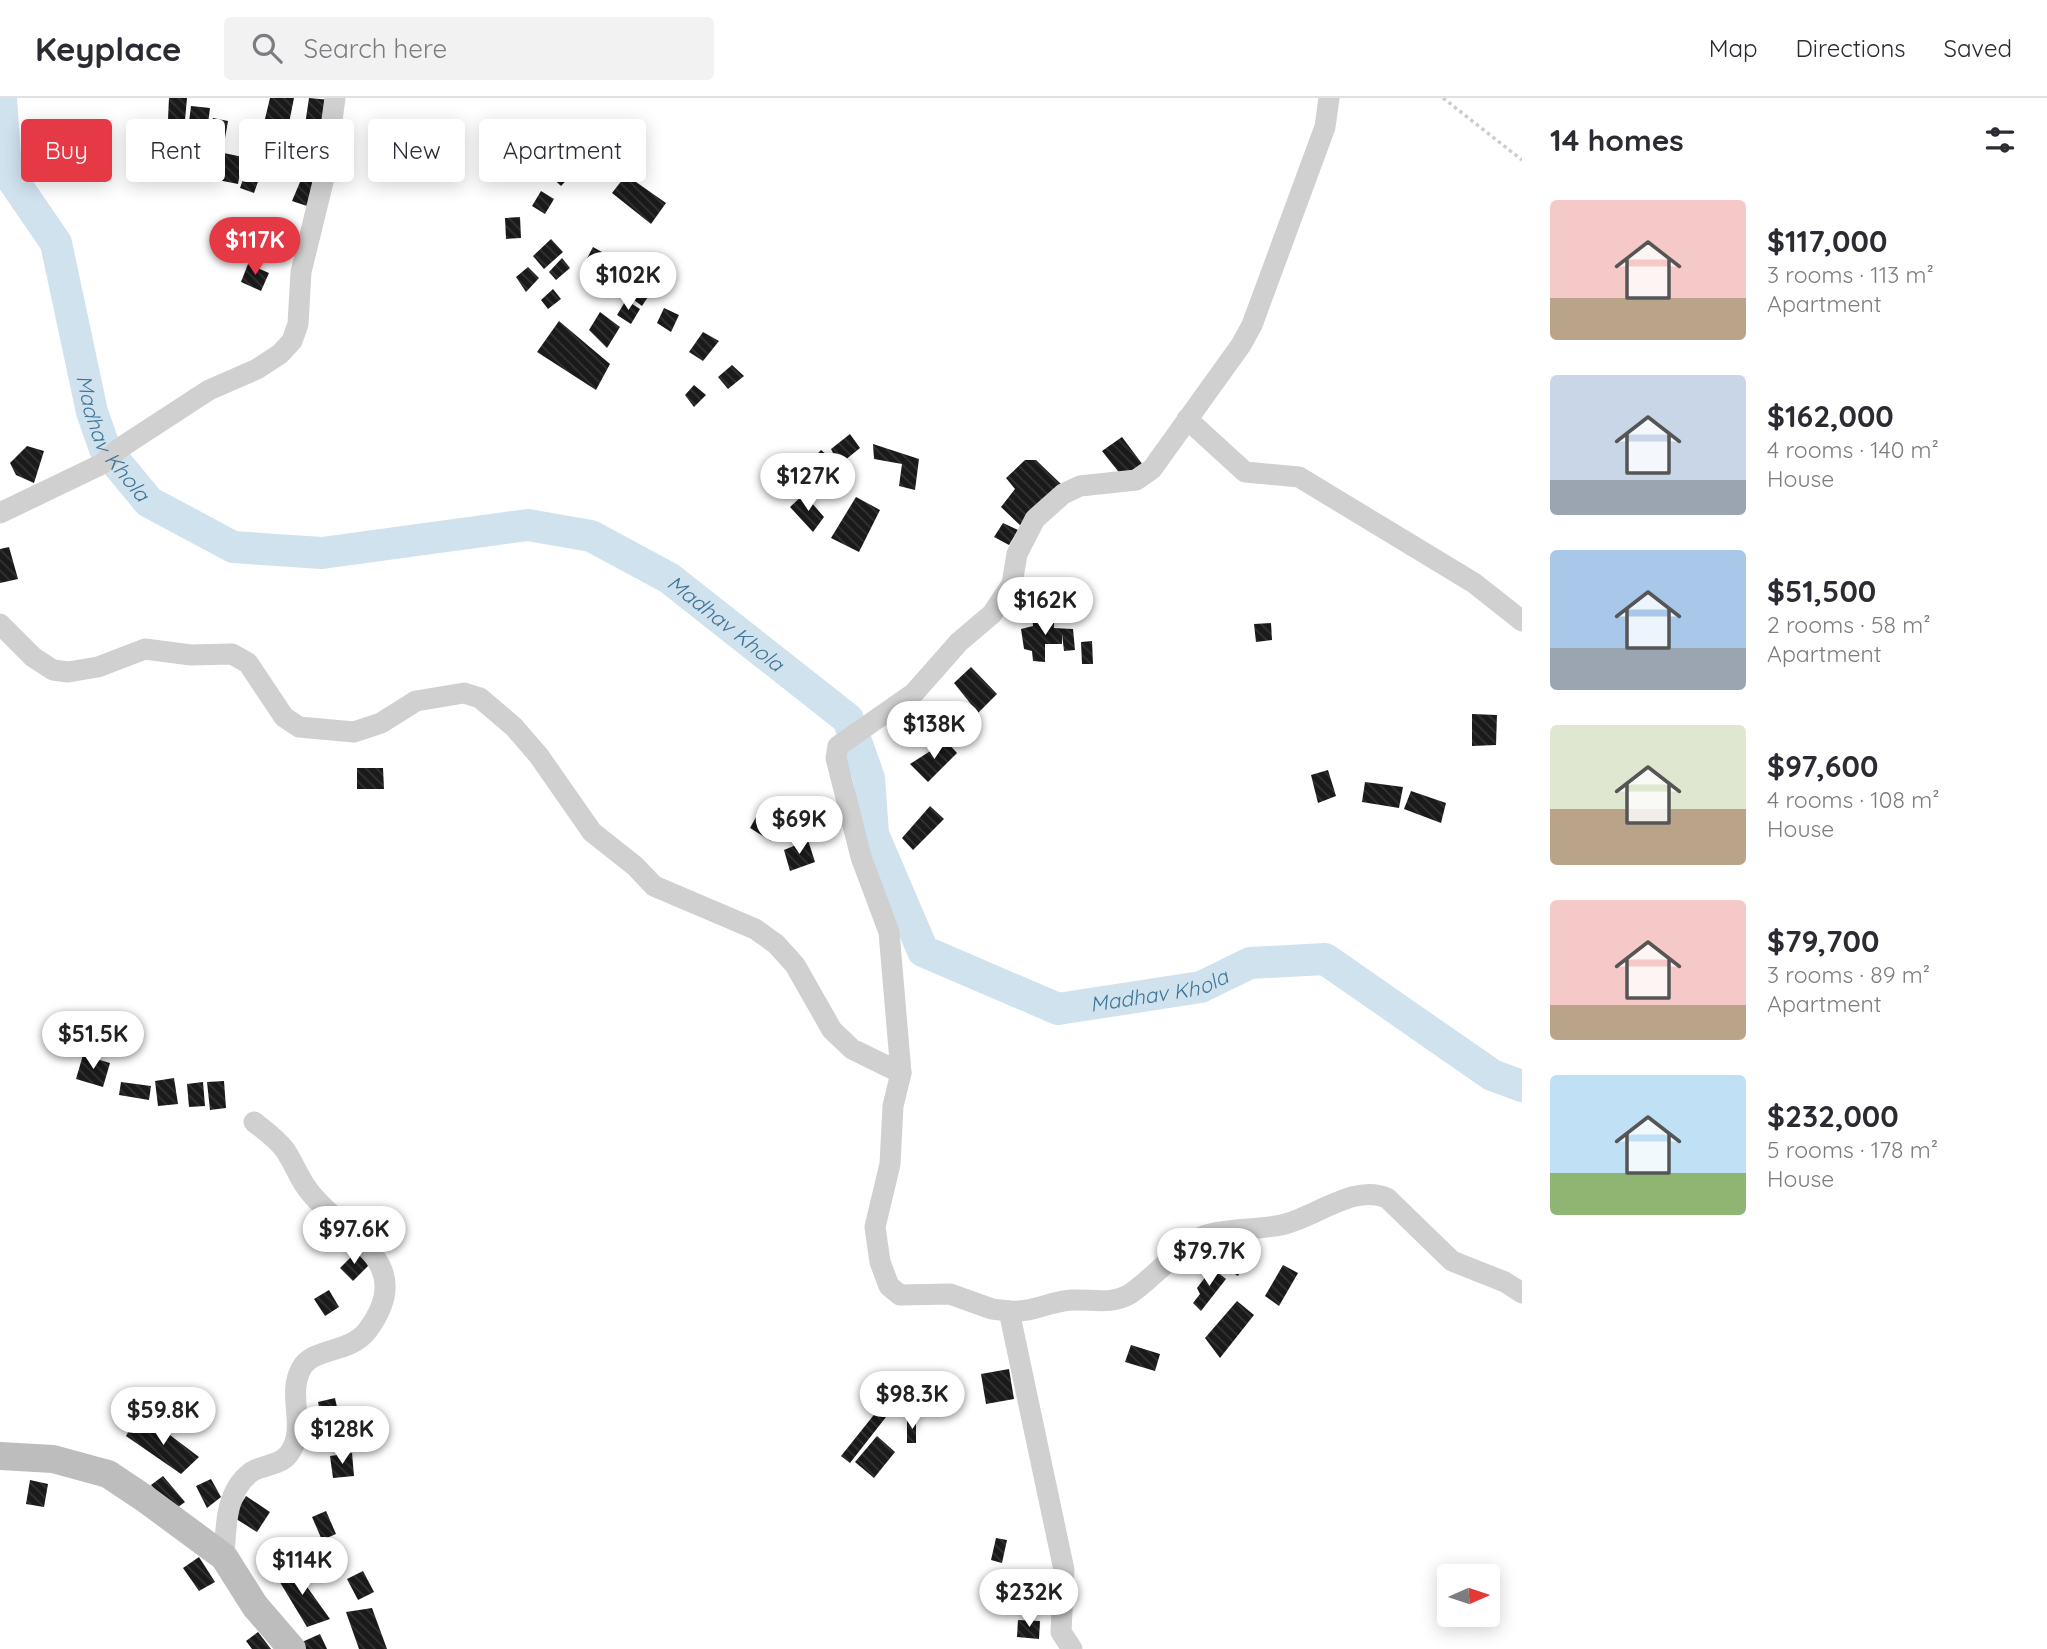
<!DOCTYPE html>
<html lang="en">
<head>
<meta charset="utf-8">
<style>
  :root { --surface:#fff; --page:#f2f2f3; --text:#2b2b33; --muted:#7c7c81; --line:#e1e1e2; --accent:#e63946 }
  body { margin:0; font-family:Quicksand,sans-serif; background:var(--page); color:var(--text); height:100vh; display:flex; flex-direction:column; font-size:26px; white-space:nowrap }
  * { box-sizing:border-box; margin:0 }
  p { font-size:23px; color:var(--muted) }
  .icon { flex:none; width:38px; height:38px; fill:none; stroke:currentColor; stroke-width:2; stroke-linecap:round; stroke-linejoin:round }
  .map { position:relative; flex:1; overflow:hidden }
  .drawer { display:flex; flex-direction:column; background:var(--surface); width:525px }
  .drawer>* { flex:none }
  .hud { position:absolute; left:21px; top:21px; width:665px; height:63px; display:flex; gap:14px }
  .needle { width:46px; rotate:87deg }
  .fabs { position:absolute; left:1437px; top:1466px; display:grid; gap:14px }
  .fabs a { display:grid; place-items:center; width:63px; height:63px; border-radius:7px; background:var(--surface); box-shadow:0 4px 18px #0003; font-size:35px }
  .price { position:absolute; translate:-50% -60px; padding:0 16px; border-radius:24px; background:#fff; color:#222; font-size:23px; line-height:46px; filter:drop-shadow(0 2px 4px #0008) }
  .price::after { content:''; position:absolute; left:50%; top:42px; width:21px; height:16px; margin-left:-10px; background:inherit; clip-path:polygon(0 0,100% 0,50% 100%) }
  .price.selected { background:var(--accent); color:#fff }
  ul { padding:0; list-style:none }
  li { display:flex; align-items:center; gap:21px; height:175px; padding:0 28px }
  li span { display:grid; place-items:center; flex:none; width:196px; height:140px; border-radius:7px; color:#555 }
  li>.icon { margin-inline-start:auto }
  span .icon { width:84px; height:84px; fill:#fffc; stroke-width:1 }
  li b { font-size:30px }
  h2 { display:flex; justify-content:space-between; align-items:center; height:84px; padding:0 28px; font-size:30px }
  .tag { padding:0 24px; border-radius:7px; background:var(--surface); box-shadow:0 4px 18px #0003; font-size:24px; line-height:63px }
  .tag.selected { background:var(--accent); color:#fff }
  header { display:flex; align-items:center; gap:42px; box-sizing:border-box; height:98px; padding:0 35px; background:var(--surface); border-bottom:2px solid var(--line) }
  header strong { font-size:33px }
  nav { display:flex; gap:38px; margin-inline-start:auto; font-size:24px }
  .search { width:490px; height:63px; background:var(--page); display:flex; align-items:center; gap:18px; box-sizing:border-box; padding:0 24px; border-radius:7px; color:var(--muted); font-size:26px }
  main { display:flex; flex:1; min-height:0 }
  .map>svg:first-child { display:block }
</style>
</head>
<body>
<header>
<strong>Keyplace</strong>
<div class="search"><svg class="icon" aria-label="search" viewBox="0 0 24 24"><circle cx="10" cy="10" r="6"/><path d="M15 15l6 6"/></svg>Search here</div>
<nav><a>Map</a><a>Directions</a><a>Saved</a></nav>
</header>
<main>
<div class="map">
<svg width="1522" height="1551" viewBox="0 0 1522 1551">
  <defs>
    <pattern id="building-back-hatch" width="6" height="6" patternUnits="userSpaceOnUse" patternTransform="scale(1.75)"><rect width="6" height="6" fill="#1a1a1a"/><path d="M-1 5l2 2M0 0l6 6M5-1l2 2" fill="none" stroke="#333"/></pattern>
  </defs>
  <rect width="100%" height="100%" fill="#fff"/>
  <g fill="none" stroke-linecap="round" stroke-linejoin="round">
    <path stroke="#cfe2ee" stroke-width="32" id="s1" d="M1,0L6,72L56,145L92,314L105,351L149,404L233,449L322,455L528,427L591,438L669,480L848,621L869,680L873,736L923,853L1058,911L1201,889L1250,865L1325,861L1492,977L1522,988"/>
  </g>
  <g fill="url(#building-back-hatch)">
    <polygon points="169,0 187,0 185,22 168,21"/>
    <polygon points="270,0 294,0 288,30 264,25"/>
    <polygon points="309,0 331,2 326,30 305,27"/>
    <polygon points="191,8 210,10 208,26 189,24"/>
    <polygon points="213,20 228,23 224,46 208,43"/>
    <polygon points="569,32 585,45 572,62 556,50"/>
    <polygon points="182,43 199,45 196,66 179,64"/>
    <polygon points="209,52 243,59 238,86 203,79"/>
    <polygon points="561,64 576,72 561,88 550,78"/>
    <polygon points="247,70 261,75 254,95 240,90"/>
    <polygon points="303,77 317,83 307,108 292,103"/>
    <polygon points="626,77 666,105 651,126 612,95"/>
    <polygon points="541,93 554,101 545,116 532,108"/>
    <polygon points="520,119 521,140 506,141 505,120"/>
    <polygon points="551,141 563,154 544,171 533,158"/>
    <polygon points="593,149 609,158 596,179 582,170"/>
    <polygon points="562,160 570,170 556,182 549,174"/>
    <polygon points="248,166 269,175 261,193 241,184"/>
    <polygon points="528,169 539,180 526,194 516,179"/>
    <polygon points="638,173 657,185 642,208 622,193"/>
    <polygon points="553,191 561,201 548,211 541,202"/>
    <polygon points="626,202 640,211 631,226 617,217"/>
    <polygon points="664,210 679,217 671,234 657,225"/>
    <polygon points="600,214 620,229 607,250 589,232"/>
    <polygon points="559,223 610,266 596,292 537,254"/>
    <polygon points="703,234 719,243 703,263 689,254"/>
    <polygon points="732,267 744,278 728,291 718,279"/>
    <polygon points="694,287 706,297 694,309 685,297"/>
    <polygon points="850,336 860,350 839,367 831,351"/>
    <polygon points="1122,339 1146,371 1125,382 1102,353"/>
    <polygon points="873,346 919,361 915,392 899,388 902,366 874,361"/>
    <polygon points="27,348 44,353 34,385 16,377 10,365"/>
    <polygon points="821,352 839,367 822,388 803,372"/>
    <polygon points="1025,362 1036,362 1061,386 1022,429 1001,409 1015,391 1006,380"/>
    <polygon points="843,370 854,375 843,396 832,388"/>
    <polygon points="804,396 824,419 813,434 790,409"/>
    <polygon points="856,399 880,412 859,454 831,440"/>
    <polygon points="1003,425 1018,432 1009,447 994,439"/>
    <polygon points="9,449 18,481 0,485 0,451"/>
    <polygon points="1032,514 1045,514 1045,522 1054,523 1054,530 1073,531 1075,552 1064,553 1062,536 1062,546 1045,546 1045,564 1033,563 1032,553 1024,551 1021,531 1033,528"/>
    <polygon points="1271,525 1272,542 1256,544 1254,526"/>
    <polygon points="1092,543 1093,566 1082,566 1081,544"/>
    <polygon points="971,569 997,596 978,615 954,585"/>
    <polygon points="1472,616 1497,617 1496,647 1472,648"/>
    <polygon points="946,643 957,655 928,684 910,666"/>
    <polygon points="357,670 383,670 384,691 357,691"/>
    <polygon points="1328,672 1336,698 1318,705 1311,677"/>
    <polygon points="1365,684 1403,689 1399,710 1362,704"/>
    <polygon points="1411,693 1446,705 1441,725 1404,711"/>
    <polygon points="930,708 944,721 913,752 902,740"/>
    <polygon points="761,710 782,718 771,743 750,730"/>
    <polygon points="808,742 815,764 790,773 784,752"/>
    <polygon points="83,957 110,965 103,989 76,981"/>
    <polygon points="174,980 178,1006 158,1008 155,983"/>
    <polygon points="224,983 226,1010 210,1012 207,984"/>
    <polygon points="121,984 151,988 149,1002 119,997"/>
    <polygon points="203,984 205,1008 189,1009 187,986"/>
    <polygon points="356,1154 369,1167 353,1183 340,1170"/>
    <polygon points="1233,1161 1243,1168 1238,1178 1227,1171"/>
    <polygon points="1283,1167 1298,1175 1279,1208 1265,1198"/>
    <polygon points="1212,1170 1226,1181 1201,1213 1193,1205 1200,1196 1197,1190"/>
    <polygon points="329,1192 339,1209 325,1218 314,1201"/>
    <polygon points="1237,1203 1254,1217 1220,1260 1205,1240"/>
    <polygon points="1131,1247 1160,1256 1155,1273 1125,1264"/>
    <polygon points="1009,1271 1014,1301 986,1306 981,1276"/>
    <polygon points="335,1300 340,1323 323,1327 318,1304"/>
    <polygon points="877,1313 886,1319 850,1365 841,1358"/>
    <rect x="907" y="1321" width="9" height="24"/>
    <polygon points="135,1322 152,1335 158,1328 199,1359 181,1376 126,1338"/>
    <polygon points="877,1338 895,1354 874,1380 855,1364"/>
    <polygon points="352,1355 354,1378 333,1380 330,1358"/>
    <polygon points="163,1378 185,1404 174,1412 151,1387"/>
    <polygon points="211,1381 221,1399 207,1410 196,1388"/>
    <polygon points="30,1382 48,1386 44,1409 26,1406"/>
    <polygon points="246,1398 270,1414 257,1434 233,1419"/>
    <polygon points="326,1413 336,1436 322,1442 312,1419"/>
    <polygon points="996,1440 1007,1442 1002,1465 991,1462"/>
    <polygon points="199,1459 215,1484 199,1493 183,1470"/>
    <polygon points="293,1463 305,1486 330,1521 307,1529 278,1481 285,1476 282,1469"/>
    <polygon points="1021,1471 1040,1474 1039,1486 1019,1484"/>
    <polygon points="363,1473 374,1494 358,1502 347,1481"/>
    <polygon points="1018,1491 1042,1493 1040,1517 1016,1515"/>
    <polygon points="372,1510 387,1551 359,1551 346,1514"/>
    <polygon points="1018,1522 1040,1523 1039,1541 1017,1539"/>
    <polygon points="258,1534 271,1551 252,1551 246,1543"/>
    <polygon points="320,1536 327,1551 305,1551 302,1544"/>
  </g>
  <g fill="none" stroke-linecap="round" stroke-linejoin="round">
    <polyline stroke="#cdcdcd" stroke-width="3.5" stroke-dasharray="3.5 3.5" stroke-linecap="butt" points="1443,0 1522,62"/>
    <g stroke="#d0d0d0" stroke-width="21">
      <polyline points="1187,321 1245,374 1299,379 1474,485 1522,523"/>
      <polyline points="0,415 102,366 120,350 209,292 257,271 280,256 292,243 298,226 301,174 324,80 335,0"/>
      <polyline points="0,526 33,559 53,572 68,574 98,569 145,551 191,557 232,556 248,565 284,619 299,629 354,634 381,625 416,603 464,595 480,600 514,629 539,658 592,734 635,768 654,788 755,831 776,846 795,867 832,932 852,951 901,975"/>
      <path d="M1009,1213C1033,1215 1050,1203 1072,1202C1092,1201 1111,1207 1130,1196C1154,1180 1181,1146 1206,1137C1230,1130 1257,1132 1281,1127C1313,1121 1354,1085 1387,1100L1452,1163L1505,1184L1522,1195"/>
      <path d="M224,1459C226,1431 225,1394 250,1375C260,1367 279,1368 288,1357C309,1331 286,1299 301,1271C312,1249 349,1256 367,1233C420,1163 344,1139 309,1093C299,1081 294,1065 285,1052C277,1041 264,1032 254,1024"/>
      <polyline points="1072,1551 1061,1534 1064,1472 1009,1213 992,1211 950,1196 900,1197 889,1188 880,1164 875,1129 890,1066 893,1008 901,975 889,834 861,759 836,660 838,648 914,595 959,544 992,516 1012,486 1017,456 1035,421 1063,396 1080,388 1136,382 1152,371 1241,247 1252,227 1325,29 1329,0"/>
    </g>
    <polyline stroke="#bdbdbd" stroke-width="28" points="0,1358 53,1361 108,1376 144,1400 224,1459 255,1508 292,1551"/>
  </g>
  <g text-anchor="middle" dominant-baseline="central" stroke-width="7" stroke-linejoin="round" paint-order="stroke">
    <g font-size="21" font-style="italic" fill="#3f7597" stroke="#fff">
      <text stroke="none"><textPath href="#s1" startOffset="366">Madhav Khola</textPath></text>
      <text stroke="none"><textPath href="#s1" startOffset="1059">Madhav Khola</textPath></text>
      <text stroke="none"><textPath href="#s1" startOffset="1710">Madhav Khola</textPath></text>
    </g>
  </g>
</svg>
<div class="fabs">
<a><svg class="needle" viewBox="-14 -14 28 28"><path d="M0-13l5 13h-10z" fill="#e53935"/><path d="M0 13l5-13h-10z" fill="#7c7c81"/></svg></a>
</div>
<b class="price selected" style="left:255px;top:179px">$117K</b>
<b class="price" style="left:628px;top:214px">$102K</b>
<b class="price" style="left:808px;top:415px">$127K</b>
<b class="price" style="left:1045px;top:539px">$162K</b>
<b class="price" style="left:934px;top:663px">$138K</b>
<b class="price" style="left:799px;top:758px">$69K</b>
<b class="price" style="left:93px;top:973px">$51.5K</b>
<b class="price" style="left:354px;top:1168px">$97.6K</b>
<b class="price" style="left:1209px;top:1190px">$79.7K</b>
<b class="price" style="left:912px;top:1333px">$98.3K</b>
<b class="price" style="left:163px;top:1349px">$59.8K</b>
<b class="price" style="left:342px;top:1368px">$128K</b>
<b class="price" style="left:302px;top:1499px">$114K</b>
<b class="price" style="left:1029px;top:1531px">$232K</b>
<div class="hud">
<a class="tag selected">Buy</a>
<a class="tag">Rent</a>
<a class="tag">Filters</a>
<a class="tag">New</a>
<a class="tag">Apartment</a>
</div>
</div>
<section class="drawer">
<h2>14 homes<svg class="icon" aria-label="filters" viewBox="0 0 24 24"><path d="M4 7h16M4 17h16"/><circle cx="9" cy="7" r="2"/><circle cx="15" cy="17" r="2"/></svg></h2>
<ul>
<li><span style="background:linear-gradient(#f6c9c9 70%,#b9a48a 0)"><svg class="icon" aria-label="home" viewBox="0 0 24 24"><path d="M3 11l9-7 9 7M6 9v11h12V9"/></svg></span><div><b>$117,000</b><p>3 rooms · 113 m²</p><p>Apartment</p></div></li>
<li><span style="background:linear-gradient(#c9d6e8 75%,#9aa5b1 0)"><svg class="icon" aria-label="home" viewBox="0 0 24 24"><path d="M3 11l9-7 9 7M6 9v11h12V9"/></svg></span><div><b>$162,000</b><p>4 rooms · 140 m²</p><p>House</p></div></li>
<li><span style="background:linear-gradient(#a9c7e8 70%,#9aa5b1 0)"><svg class="icon" aria-label="home" viewBox="0 0 24 24"><path d="M3 11l9-7 9 7M6 9v11h12V9"/></svg></span><div><b>$51,500</b><p>2 rooms · 58 m²</p><p>Apartment</p></div></li>
<li><span style="background:linear-gradient(#dfe7d0 60%,#b9a48a 0)"><svg class="icon" aria-label="home" viewBox="0 0 24 24"><path d="M3 11l9-7 9 7M6 9v11h12V9"/></svg></span><div><b>$97,600</b><p>4 rooms · 108 m²</p><p>House</p></div></li>
<li><span style="background:linear-gradient(#f6c9c9 75%,#b9a48a 0)"><svg class="icon" aria-label="home" viewBox="0 0 24 24"><path d="M3 11l9-7 9 7M6 9v11h12V9"/></svg></span><div><b>$79,700</b><p>3 rooms · 89 m²</p><p>Apartment</p></div></li>
<li><span style="background:linear-gradient(#bfe0f5 70%,#8fb573 0)"><svg class="icon" aria-label="home" viewBox="0 0 24 24"><path d="M3 11l9-7 9 7M6 9v11h12V9"/></svg></span><div><b>$232,000</b><p>5 rooms · 178 m²</p><p>House</p></div></li>
</ul>
</section>
</main>
</body>
</html>
